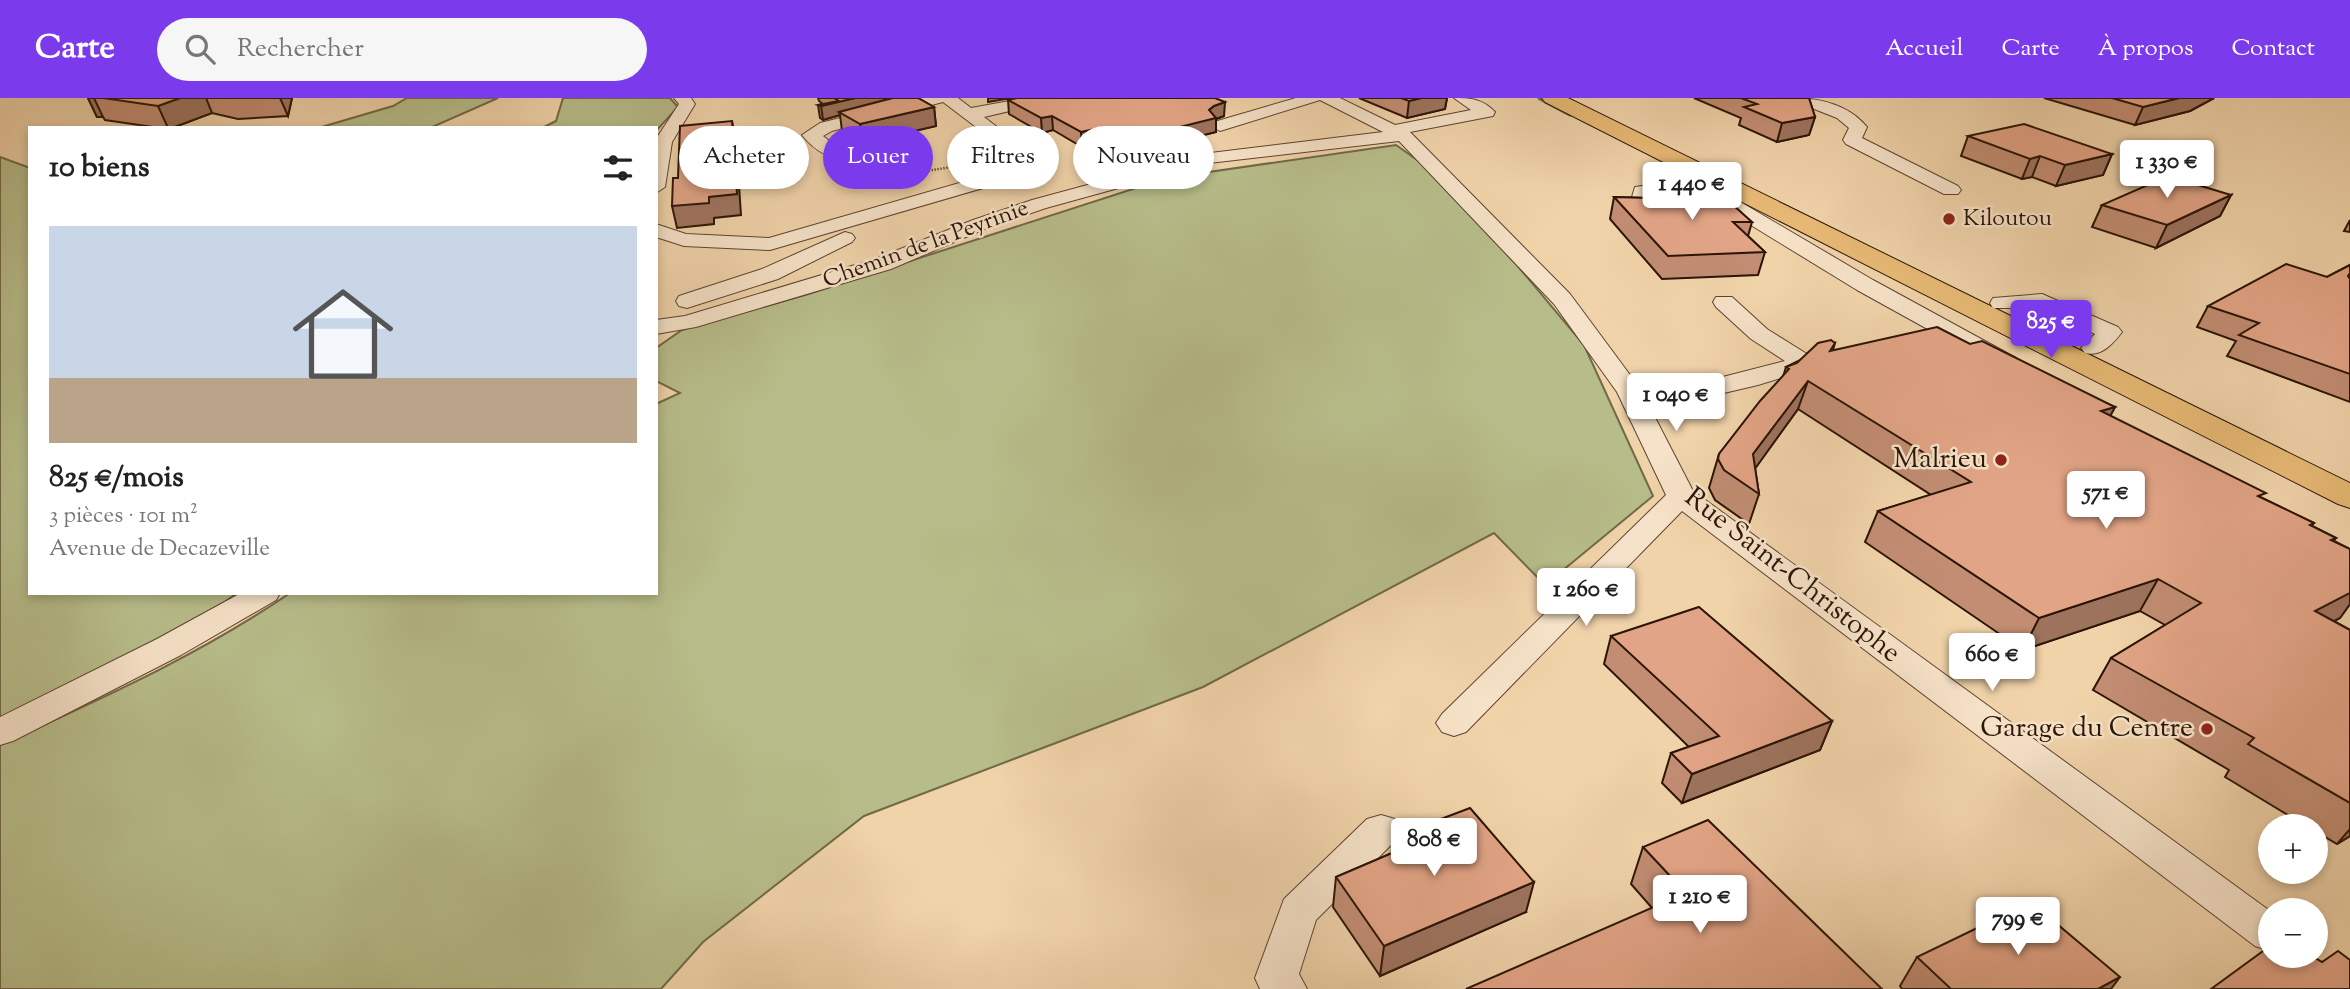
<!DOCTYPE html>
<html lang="fr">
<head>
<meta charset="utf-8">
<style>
  :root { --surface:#fff; --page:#f6f6f6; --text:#222; --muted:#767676; --line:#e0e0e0; --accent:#7c3aed }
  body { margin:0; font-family:"Sorts Mill Goudy",serif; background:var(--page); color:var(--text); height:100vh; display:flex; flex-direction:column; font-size:26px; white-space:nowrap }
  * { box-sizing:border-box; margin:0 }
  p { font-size:23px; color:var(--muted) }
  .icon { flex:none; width:38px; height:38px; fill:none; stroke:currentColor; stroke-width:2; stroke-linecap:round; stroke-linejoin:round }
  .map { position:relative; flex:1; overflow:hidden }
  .panel { position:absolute; left:28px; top:28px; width:630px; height:469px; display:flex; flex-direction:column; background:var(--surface); border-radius:0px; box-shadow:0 4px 10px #0003 }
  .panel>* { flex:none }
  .hud { position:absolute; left:679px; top:28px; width:665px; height:63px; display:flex; gap:14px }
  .fabs { position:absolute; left:2258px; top:716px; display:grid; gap:14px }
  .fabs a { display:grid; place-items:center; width:70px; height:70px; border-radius:50%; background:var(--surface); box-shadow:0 4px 10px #0003; font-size:35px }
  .price { position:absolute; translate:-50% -60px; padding:0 16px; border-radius:7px; background:#fff; color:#222; font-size:23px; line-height:46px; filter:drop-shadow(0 2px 4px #0008) }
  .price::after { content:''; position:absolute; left:50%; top:42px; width:21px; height:16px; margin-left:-10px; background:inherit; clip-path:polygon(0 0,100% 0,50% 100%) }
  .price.on { background:var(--accent); color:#fff }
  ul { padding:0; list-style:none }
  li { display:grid; align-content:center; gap:14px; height:371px; padding:0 21px }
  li+li { border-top:2px solid var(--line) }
  li span { display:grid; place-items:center; height:217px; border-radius:0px; color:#555 }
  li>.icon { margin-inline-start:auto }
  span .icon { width:126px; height:126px; fill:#fffc; stroke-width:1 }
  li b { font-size:30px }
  h2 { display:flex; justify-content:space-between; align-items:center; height:84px; padding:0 21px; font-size:30px }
  .pill { padding:0 24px; border-radius:32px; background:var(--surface); box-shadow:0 4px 10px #0003; font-size:24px; line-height:63px }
  .pill.on { background:var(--accent); color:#fff }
  header { display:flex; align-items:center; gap:42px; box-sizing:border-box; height:98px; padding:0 35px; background:var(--accent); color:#fff }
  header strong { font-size:33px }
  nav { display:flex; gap:38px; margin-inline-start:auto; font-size:24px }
  .search { width:490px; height:63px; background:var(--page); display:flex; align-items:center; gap:18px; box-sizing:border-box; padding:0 24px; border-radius:38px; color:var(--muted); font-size:26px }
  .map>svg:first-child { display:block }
</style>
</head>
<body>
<header>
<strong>Carte</strong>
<div class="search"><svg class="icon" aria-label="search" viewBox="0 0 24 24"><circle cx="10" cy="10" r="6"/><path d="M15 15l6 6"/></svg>Rechercher</div>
<nav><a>Accueil</a><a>Carte</a><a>À propos</a><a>Contact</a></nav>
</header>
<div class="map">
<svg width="2350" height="891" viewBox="0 0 2350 891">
  <rect width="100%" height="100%" fill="#f1d3aa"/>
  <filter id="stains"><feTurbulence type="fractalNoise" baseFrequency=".00286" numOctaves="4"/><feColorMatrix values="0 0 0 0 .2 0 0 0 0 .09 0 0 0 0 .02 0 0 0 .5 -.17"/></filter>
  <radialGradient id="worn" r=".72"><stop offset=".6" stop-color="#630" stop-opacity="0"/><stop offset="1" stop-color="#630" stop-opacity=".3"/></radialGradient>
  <g fill="#b7bd8a" stroke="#716948" stroke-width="2">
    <polygon points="407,0 498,0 430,30 318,30 393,8"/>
    <polygon points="563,0 670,0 678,9 656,33 656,30 542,30 556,23"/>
    <path d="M1396,47L1420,64L1516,166L1584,247L1653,398L1545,487L1494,435L1203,589L864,718L703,844L661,891H0V647C98,602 200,557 290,495H656V306L680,295L656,283V250L682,232L805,197L1167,80Z"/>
    <polygon points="0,59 30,70 30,495 237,495 208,516 0,621"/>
  </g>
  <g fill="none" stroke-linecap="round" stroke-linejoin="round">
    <polyline stroke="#6e7768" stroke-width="5" points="1540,0 1570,16"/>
    <defs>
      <g id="minor">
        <polygon points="674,0 691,0 695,6 672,44 665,89 656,95 656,41 679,6"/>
        <path d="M921,0H958L971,10L1026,0H1055L1053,3L984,19L1048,68L1045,72L770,152L684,148L656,139V126L686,136L769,140L1025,66L943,4L832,33L823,38L840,51L860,52L916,38L925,43L922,47C879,58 835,79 802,37L820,25Z"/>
        <path d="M1296,0H1340L1395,27L1471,12L1454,0C1471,0 1483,1 1495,14L1493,18L1410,34L1570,196L1636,285L1711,282L1785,263L1751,241L1716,209L1713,204L1716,199H1732L1767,231L1807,256L1823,252L1832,254L1835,259L1832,264L1758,287L1711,298L1645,300L1693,393L2270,813V853L2255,848L1682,413L1466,634L1454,638L1442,634L1436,625L1442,616L1666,397L1617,294L1554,206L1399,43L1209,65L1046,110L987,130L891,171L696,229L656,236V222L685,218L875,161L973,122L1032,102L1202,56L1383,34L1320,2L1220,33L1211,28L1214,24Z"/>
        <path d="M1792,0C1819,0 1848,6 1867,29L1862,40L1958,88L1961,92L1958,96H1944L1846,46L1843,42L1849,30L1837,20L1794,3Z"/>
        <path d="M1671,84L1712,91L1737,102L1873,182L2016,260L2019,265L2016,270L2007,272L1998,270L1857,192L1723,110C1699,99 1677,95 1650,98L1644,119H1630L1627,115L1635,89Z"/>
        <polygon points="845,134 852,136 855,140 852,144 778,181 687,210 679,208 676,203 679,198 762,171"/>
        <path d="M2042,196L2118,229L2122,234C2112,247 2101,259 2085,255L2081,250L2095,236L2039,210H1993L1990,205L1993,200Z"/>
        <polygon points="241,495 280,495 276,502 181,557 13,643 0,647 0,619 157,541"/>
        <polygon points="1381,717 1395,721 1400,732 1395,743 1316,822 1299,876 1307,891 1260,891 1255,880 1284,801 1367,721"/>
      </g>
      <polygon id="major" points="1542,0 1568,0 2350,385 2350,410 2338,406 1545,4"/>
    </defs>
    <use href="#minor" stroke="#5c4430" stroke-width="2"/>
    <use href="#major" stroke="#2b1507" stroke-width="2"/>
    <polyline stroke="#2b1507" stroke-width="2.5" stroke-dasharray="1 2" stroke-linecap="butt" points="899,77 959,68"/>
    <use href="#minor" fill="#f6e2c8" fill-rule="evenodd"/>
    <use href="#major" fill="#e8ba75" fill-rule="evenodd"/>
  </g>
  <g fill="#c28d73" stroke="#2b1507" stroke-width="2">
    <polygon points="88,0 292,0 288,18 238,21 212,15 172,30 160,30 105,22 103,19 97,19"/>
    <polygon points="818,0 918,0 934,9 936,28 863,45 842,33 840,17 823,22 820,20 818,7 823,6 819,3"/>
    <polygon points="1359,0 1447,0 1445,11 1407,20"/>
    <polygon points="1694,0 1809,0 1815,19 1809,37 1777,44 1739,27 1741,20"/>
    <polygon points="2044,0 2214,0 2190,13 2135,27"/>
    <polygon points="1008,2 1224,18 1216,21 1216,34 1128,56 1104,44 1082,49 1053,32 1042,35 1009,16"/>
    <polygon points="1968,38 2112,56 2103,77 2056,88 2032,79 2022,81 1961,58"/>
    <polygon points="1664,90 1752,124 1748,138 1765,154 1758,177 1662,181 1610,121 1614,99 1649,100 1662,98"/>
    <polygon points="2231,97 2220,118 2156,150 2092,129 2102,107"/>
    <polygon points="2350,122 2350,134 2344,133"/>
    <polygon points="2350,167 2350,304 2227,258 2236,243 2197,229 2208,208 2327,179"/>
    <polygon points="1835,245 1833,252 1970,246 2115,309 2110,318 2262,400 2314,425 2312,428 2336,440 2334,443 2350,451 2350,506 2340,520 2334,523 2350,532 2350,738 2337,746 2315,733 2315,728 2306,728 2225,679 2229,672 2093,592 2111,560 2165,527 2140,513 2023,552 1865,444 1878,413 1931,397 1798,311 1755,370 1759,396 1749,426 1715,402 1709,390 1719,356 1783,279 1786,269"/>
    <polygon points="1611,538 1832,623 1820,652 1682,705 1662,685 1671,655 1689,649 1604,566"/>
    <polygon points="1412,732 1526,814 1380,878 1333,809 1336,779 1409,748"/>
    <polygon points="1643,749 1882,891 1652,810 1631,786"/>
    <polygon points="1917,859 2111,891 1902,891 1900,888"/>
  </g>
  <g fill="#9e735e" stroke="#2b1507" stroke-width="2">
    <polygon points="88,0 94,0 103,19 97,19"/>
    <polygon points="180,0 206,0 212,15 172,30 168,30 158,8"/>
    <polygon points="280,0 292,0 288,18"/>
    <polygon points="855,0 893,0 839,14 840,17 823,22 821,8"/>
    <polygon points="988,0 1011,0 988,4"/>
    <polygon points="1421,0 1447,0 1445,11 1407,20 1409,3"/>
    <polygon points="2179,0 2214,0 2190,13 2135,27 2143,9"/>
    <polygon points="1225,4 1224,18 1216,21 1216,34 1128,56 1128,42 1209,12 1214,8"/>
    <polygon points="934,9 936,28 863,45 860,26"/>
    <polygon points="1052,18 1053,32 1042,35 1041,20"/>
    <polygon points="1815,19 1809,37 1777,44 1782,25"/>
    <polygon points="732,23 736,43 741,117 714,120 714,126 677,130 672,108 709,99"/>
    <polygon points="1104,29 1104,44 1082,49 1081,34"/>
    <polygon points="2112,56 2103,77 2056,88 2065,67"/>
    <polygon points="2040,58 2032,79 2022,81 2030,61"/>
    <polygon points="2231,97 2220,118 2156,150 2167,127"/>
    <polygon points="1808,283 1798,311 1744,386 1753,356"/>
    <polygon points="2115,309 2100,337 2101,313"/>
    <polygon points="2158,481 2140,513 2023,552 2039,520"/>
    <polygon points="2350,483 2350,506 2340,520 2293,545 2315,513"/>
    <polygon points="1832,623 1820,652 1682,705 1692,676"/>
    <polygon points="2350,731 2350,738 2337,746"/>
    <polygon points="1534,784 1526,814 1380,878 1384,848"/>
    <polygon points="2120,879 2111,891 2098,891"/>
  </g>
  <g fill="#e2a486" stroke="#2b1507" stroke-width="2">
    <polygon points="103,0 180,0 158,8"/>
    <polygon points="834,0 855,0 821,8 818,7 839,3"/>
    <polygon points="893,0 918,0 934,9 860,26 839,14"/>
    <polygon points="1017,0 1215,0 1225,4 1214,8 1209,12 1216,20 1128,42 1104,29 1081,34 1052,18 1041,20 1008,2"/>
    <polygon points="1401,0 1421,0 1409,3"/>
    <polygon points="1741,0 1809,0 1815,19 1782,25 1744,9 1757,6"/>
    <polygon points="2112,0 2179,0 2143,9"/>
    <polygon points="732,23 737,96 709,99 709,105 672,108 673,80 678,80 680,28"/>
    <polygon points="2024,26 2112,56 2065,67 2040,58 2030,61 1968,38"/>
    <polygon points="2168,78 2231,97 2167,127 2102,107"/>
    <polygon points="1712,88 1752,124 1733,124 1765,154 1668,158 1614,99 1649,100 1672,97 1664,90"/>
    <polygon points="2286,166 2327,179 2350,167 2350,175 2348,178 2350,181 2350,276 2239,237 2259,225 2208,208"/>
    <polygon points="1937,229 1970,246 1982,243 2115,309 2101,313 2266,395 2258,398 2314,425 2310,427 2336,440 2331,442 2350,451 2350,495 2315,513 2350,532 2350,705 2248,646 2254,640 2111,560 2201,505 2158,481 2039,520 1878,413 1971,384 1808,283 1753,356 1759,396 1724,372 1718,361 1719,356 1760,303 1789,271 1786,269 1797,265 1818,245 1831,242 1835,245 1830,253"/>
    <polygon points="1699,509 1832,623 1692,676 1671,655 1719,638 1611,538"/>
    <polygon points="1470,710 1534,784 1384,848 1336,779 1420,743 1412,732"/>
    <polygon points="1708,722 1882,891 1466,891 1686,795 1643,749"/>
    <polygon points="2031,804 2120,879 2098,891 1951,891 1917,859"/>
    <polygon points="2270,848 2270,858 2312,858 2322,864 2338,853 2350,862 2350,891 2211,891"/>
  </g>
  <g fill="#8f2418" stroke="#f6e2c8" stroke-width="2.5">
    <circle cx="1949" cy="121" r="7"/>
    <circle cx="2001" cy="362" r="7"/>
    <circle cx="2207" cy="631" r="7"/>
  </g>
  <g text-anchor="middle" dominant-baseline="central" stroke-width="5" stroke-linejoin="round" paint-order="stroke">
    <g font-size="23" fill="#2b1507" stroke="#f6e2c8" text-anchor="start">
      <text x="1963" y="121">Kiloutou</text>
    </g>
    <g font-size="23" fill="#2b1507" stroke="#f6e2c8">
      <text transform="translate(926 147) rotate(-20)">Chemin de la Peyrinie</text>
    </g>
    <g font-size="28" fill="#2b1507" stroke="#f6e2c8" text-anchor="end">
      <text x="1987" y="362">Malrieu</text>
      <text x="2193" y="631">Garage du Centre</text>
    </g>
    <g font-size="28" fill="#2b1507" stroke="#f6e2c8">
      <text transform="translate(1792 478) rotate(38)">Rue Saint-Christophe</text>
    </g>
  </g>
  <rect width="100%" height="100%" filter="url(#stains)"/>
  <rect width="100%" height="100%" fill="url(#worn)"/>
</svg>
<div class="fabs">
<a>+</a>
<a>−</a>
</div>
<b class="price" style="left:2167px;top:102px">1 330 €</b>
<b class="price" style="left:1692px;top:124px">1 440 €</b>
<b class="price on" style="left:2051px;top:262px">825 €</b>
<b class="price" style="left:1676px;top:335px">1 040 €</b>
<b class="price" style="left:2106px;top:433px">571 €</b>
<b class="price" style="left:1586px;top:530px">1 260 €</b>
<b class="price" style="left:1992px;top:595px">660 €</b>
<b class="price" style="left:1434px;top:780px">808 €</b>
<b class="price" style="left:1700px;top:837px">1 210 €</b>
<b class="price" style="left:2018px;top:859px">799 €</b>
<div class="hud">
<a class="pill">Acheter</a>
<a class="pill on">Louer</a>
<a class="pill">Filtres</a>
<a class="pill">Nouveau</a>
</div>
<section class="panel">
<h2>10 biens<svg class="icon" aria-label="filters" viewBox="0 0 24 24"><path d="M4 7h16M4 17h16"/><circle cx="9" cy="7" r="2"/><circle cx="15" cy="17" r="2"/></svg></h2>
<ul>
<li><span style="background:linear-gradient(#c9d6e8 70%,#b9a48a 0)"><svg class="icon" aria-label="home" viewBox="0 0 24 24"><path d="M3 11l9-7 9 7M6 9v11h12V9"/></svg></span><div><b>825 €/mois</b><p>3 pièces · 101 m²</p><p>Avenue de Decazeville</p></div></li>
</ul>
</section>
</div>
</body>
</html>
